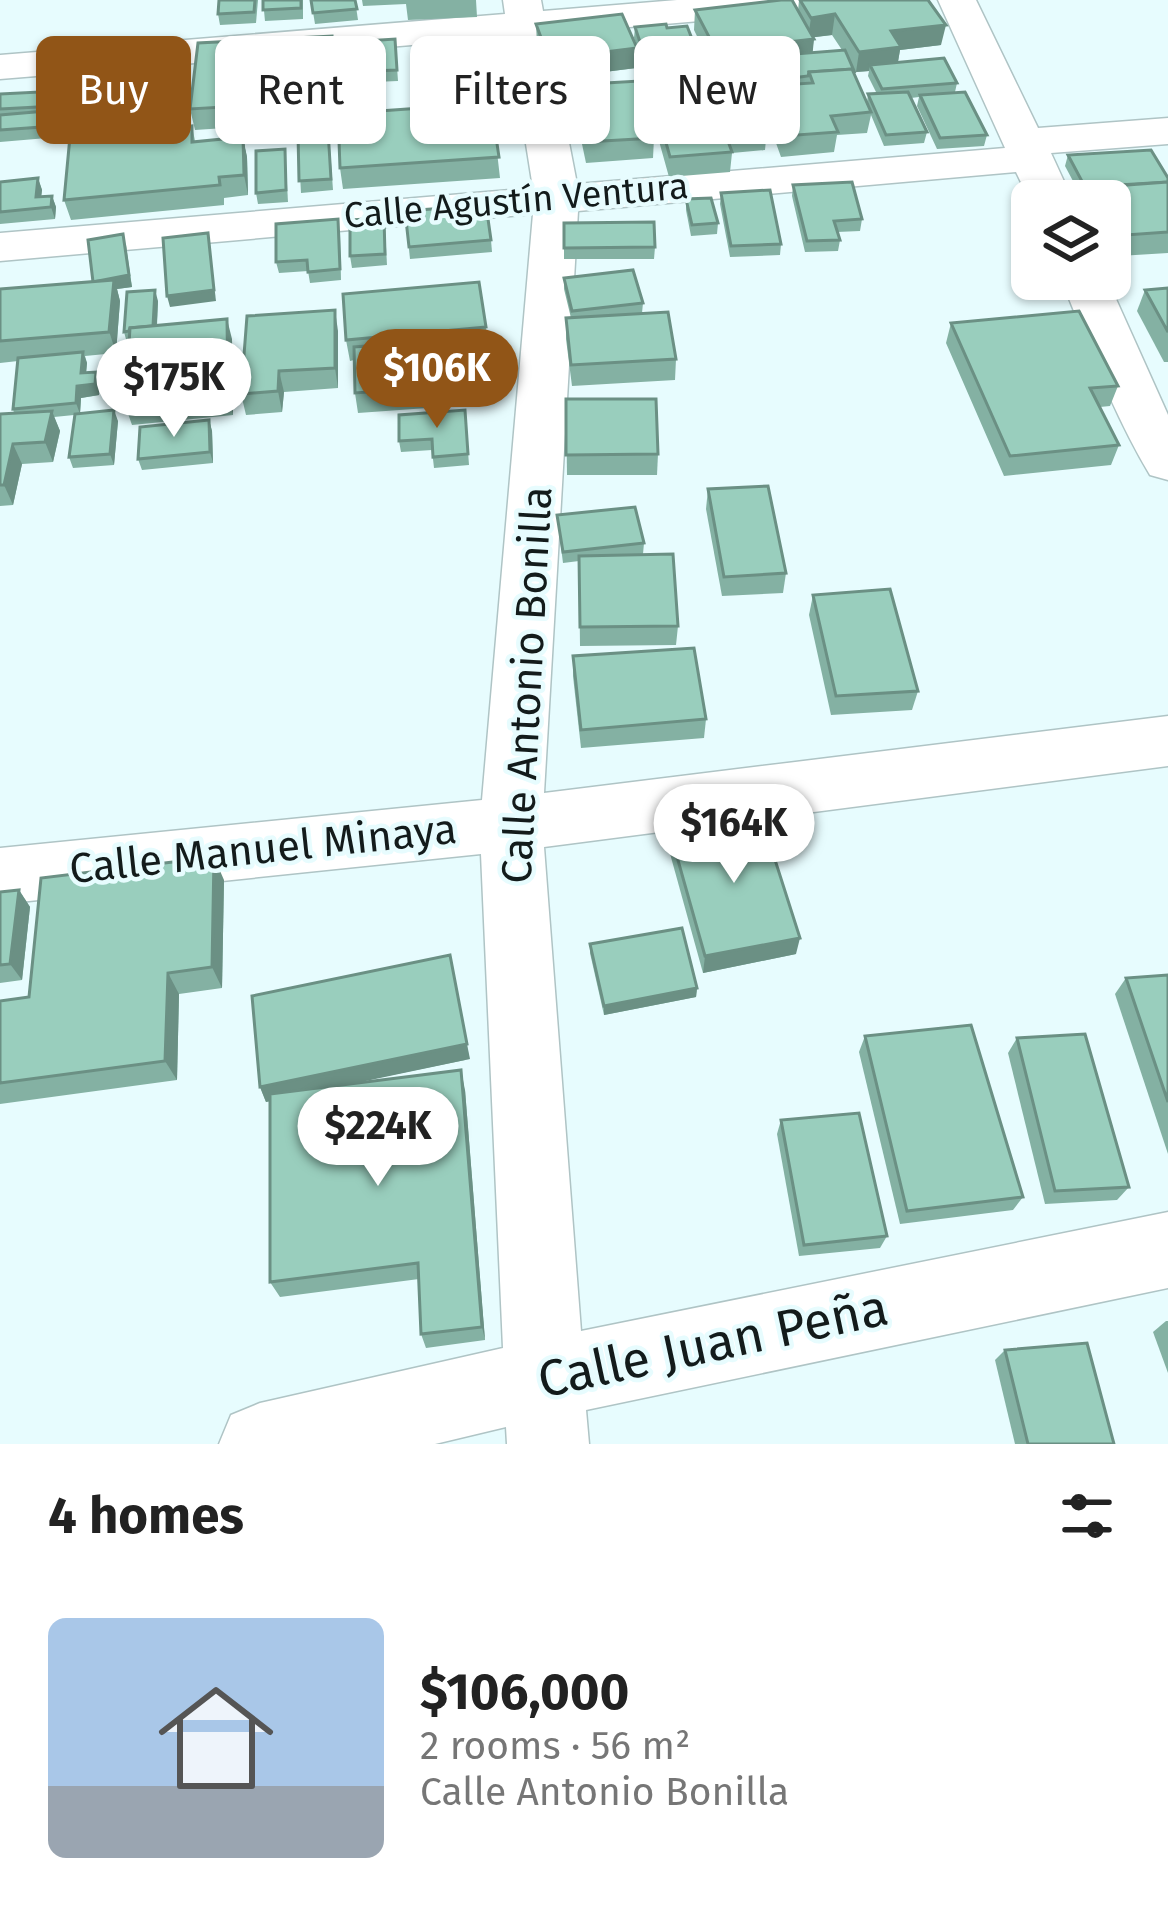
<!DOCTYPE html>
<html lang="en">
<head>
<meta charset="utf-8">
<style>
  :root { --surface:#fff; --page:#f6f6f6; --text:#222; --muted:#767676; --line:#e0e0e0; --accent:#915517 }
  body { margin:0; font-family:"Fira Sans",sans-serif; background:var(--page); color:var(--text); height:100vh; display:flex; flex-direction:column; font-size:45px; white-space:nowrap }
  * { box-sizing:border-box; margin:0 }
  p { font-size:39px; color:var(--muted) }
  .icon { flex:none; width:66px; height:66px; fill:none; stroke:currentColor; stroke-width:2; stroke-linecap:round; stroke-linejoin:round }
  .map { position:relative; height:1444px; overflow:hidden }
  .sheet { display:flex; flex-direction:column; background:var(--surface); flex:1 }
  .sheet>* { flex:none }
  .banner { position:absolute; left:36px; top:36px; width:1098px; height:108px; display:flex; gap:24px }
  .fabs { position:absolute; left:1011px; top:180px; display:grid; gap:24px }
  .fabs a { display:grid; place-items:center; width:120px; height:120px; border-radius:18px; background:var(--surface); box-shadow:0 3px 9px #0004; font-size:60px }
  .price { position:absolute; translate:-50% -102px; padding:0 27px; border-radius:42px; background:#fff; color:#222; font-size:39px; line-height:78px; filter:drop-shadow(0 3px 6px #0008) }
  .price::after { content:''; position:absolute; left:50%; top:72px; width:36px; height:27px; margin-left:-18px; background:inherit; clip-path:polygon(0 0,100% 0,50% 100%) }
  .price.selected { background:var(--accent); color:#fff }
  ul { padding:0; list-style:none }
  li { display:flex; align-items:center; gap:36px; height:300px; padding:0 48px }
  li+li { border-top:3px solid var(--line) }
  li span { display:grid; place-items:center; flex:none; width:336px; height:240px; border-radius:18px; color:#555 }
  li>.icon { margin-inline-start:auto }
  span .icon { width:144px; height:144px; fill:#fffc; stroke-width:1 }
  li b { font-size:51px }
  h2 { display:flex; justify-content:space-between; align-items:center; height:144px; padding:0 48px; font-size:51px }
  .pill { padding:0 42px; border-radius:18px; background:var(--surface); box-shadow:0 3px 9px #0004; font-size:42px; line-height:108px }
  .pill.selected { background:var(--accent); color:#fff }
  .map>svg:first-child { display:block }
</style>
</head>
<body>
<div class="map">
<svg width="1168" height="1444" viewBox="0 0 1168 1444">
  <rect width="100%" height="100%" fill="#e7fcfe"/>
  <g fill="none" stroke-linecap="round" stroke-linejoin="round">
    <defs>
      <g id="street">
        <polygon points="503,0 541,0 543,11 677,0 837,0 831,8 818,11 548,34 577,184 1005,148 938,0 976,0 1038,128 1168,118 1168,144 1051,153 1073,201 1032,201 1032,205 1016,172 578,211 544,793 1168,716 1168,766 544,847 581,1331 1168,1212 1168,1288 586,1410 589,1444 507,1444 506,1427 435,1444 219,1444 231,1415 260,1403 503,1348 481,854 0,904 0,848 482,800 533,214 0,261 0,233 533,188 509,37 0,79 0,55 505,14"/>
        <path d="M1061,279H1107L1168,415V480L1150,475C1113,413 1088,345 1061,279Z"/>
      </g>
    </defs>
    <use href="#street" stroke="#afc4c5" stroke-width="3"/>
    <use href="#street" fill="#fff" fill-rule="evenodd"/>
  </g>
  <g fill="#84b1a3" fill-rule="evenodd">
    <polygon points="219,0 258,0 256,23 220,25 218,14"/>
    <polygon points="263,0 303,0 303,19 265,21"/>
    <polygon points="311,0 355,0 358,20 315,24"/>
    <polygon points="362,0 476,0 477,17 408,20 406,4 363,6"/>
    <path d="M799,0L941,45L900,50L898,62L957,83L955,92L987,135L984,146L937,149L917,106L919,97L911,98L927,132L924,143L884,146L871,115L867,133L837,135L834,152L781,157L763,107L765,86L788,84L781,63L750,66L749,76L767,129L765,150L732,153L730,172L669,177L647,98L648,78L715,73L694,30L695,10L798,11ZM832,35L842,50L812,53L814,37ZM851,65L856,72L869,71L868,76L877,94H868L867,103Z"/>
    <polygon points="536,24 637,48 636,68 549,79 537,45"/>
    <polygon points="635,27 694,44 693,55 642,59 634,38"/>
    <polygon points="395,39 398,81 374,82 374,90 354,91 352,80"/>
    <polygon points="335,57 335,135 329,135 333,190 301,193 298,137 243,140 247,157 248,195 224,198 224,205 71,220 64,200 72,115 69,116 65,105 99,73 118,71 121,82 119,111 95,113 96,123 129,132 192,126 195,141 242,137 240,127 195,130 190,109"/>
    <polygon points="181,62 183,73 179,121 138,124 135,113"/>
    <polygon points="573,85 654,138 653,158 586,163 574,106"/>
    <polygon points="0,94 62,102 59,137 0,142"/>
    <polygon points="496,106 496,117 493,117 500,178 343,189 340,168 338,114"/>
    <polygon points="285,149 288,202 258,204 256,193"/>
    <polygon points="1068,155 1168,178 1168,253 1119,256 1110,239 1110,201 1096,201 1097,197 1082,198 1065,166"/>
    <polygon points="38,178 42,190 41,196 52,196 56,207 55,219 0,224 0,182"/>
    <polygon points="793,185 862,219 860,231 837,232 840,240 838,251 805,252 792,196"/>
    <polygon points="721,193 781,244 780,255 730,257 720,204"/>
    <polygon points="686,199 718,223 717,234 691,236 686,210"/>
    <polygon points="405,211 491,240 492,252 410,259"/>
    <polygon points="564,223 655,247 654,259 564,259"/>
    <polygon points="385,229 387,265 352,268 350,256"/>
    <polygon points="340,230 341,280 310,283 308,271 279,273 276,262"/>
    <polygon points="126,245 132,287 117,289 120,301 116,353 85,356 87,363 86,373 96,372 100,383 99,395 81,398 80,413 118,421 114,465 73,468 69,457 74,415 54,417 60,431 53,462 22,464 13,505 0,506 0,414 14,413 13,409 18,361 0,363 0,289 94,282"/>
    <polygon points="564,278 643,303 642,313 676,359 675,380 572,386 566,339 566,318 571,318 564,289"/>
    <polygon points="1168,288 1168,362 1164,362 1137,311 1145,290"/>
    <polygon points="158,301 157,326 232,339 233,415 132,425 125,405 129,343 127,343 124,332"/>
    <polygon points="951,323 1118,386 1110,406 1100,407 1119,445 1111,465 1004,476 946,343"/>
    <polygon points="486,327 487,348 464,350 469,405 358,413 355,393 354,360 350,361 346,340"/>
    <polygon points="338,331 338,388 284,392 282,412 246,415 241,394"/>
    <polygon points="566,399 658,454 657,475 567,475"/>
    <polygon points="465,410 469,465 434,468 432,450 401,452 399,441"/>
    <polygon points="209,420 212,431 213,463 142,470 138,459"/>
    <polygon points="708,489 786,573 783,593 722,596 706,509"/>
    <polygon points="557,515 644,543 643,554 678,626 676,645 580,646 579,561 563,563"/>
    <polygon points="813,595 918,691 912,710 831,715 809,615"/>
    <polygon points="573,656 706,719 704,738 581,748 573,676"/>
    <polygon points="670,832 796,954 703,973 669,850"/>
    <polygon points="224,880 222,988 179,994 177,1080 0,1104 0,1001 29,997"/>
    <polygon points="19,890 30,907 22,980 0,983 0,892"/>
    <polygon points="590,944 697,988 696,997 604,1015 590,953"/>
    <polygon points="1168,975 1168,1154 1115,994 1126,978"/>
    <polygon points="865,1036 1023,1197 1013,1210 900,1224 859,1052"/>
    <polygon points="1017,1038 1129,1187 1117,1200 1045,1204 1008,1053"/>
    <polygon points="470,1059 348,1084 465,1090 485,1340 426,1348 421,1334 419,1279 280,1297 270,1282 270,1101 266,1102 260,1087"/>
    <polygon points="781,1120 887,1236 880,1248 799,1256 777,1134"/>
    <polygon points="1166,1321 1168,1321 1168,1373 1153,1332"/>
    <polygon points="1005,1350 1114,1444 1015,1444 995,1360"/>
  </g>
  <g fill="#6b9084">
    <polygon points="835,14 832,35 808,38 811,18"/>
    <polygon points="946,25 941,45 900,50 897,67 870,65 869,71 856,72 859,52 891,31"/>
    <polygon points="332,36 335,57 335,135 332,114"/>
    <polygon points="814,39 812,59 782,55 781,63 750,66 751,55 746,47"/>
    <polygon points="637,48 636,68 549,79 549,59"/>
    <polygon points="181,62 183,73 179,121 176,110"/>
    <polygon points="118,71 121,82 119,111 116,100"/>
    <polygon points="59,91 62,102 59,137 55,126"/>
    <polygon points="243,137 247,157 248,195 244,175"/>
    <polygon points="38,178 42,190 40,208 36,197"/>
    <polygon points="52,196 56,207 55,219 51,207"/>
    <polygon points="208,233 216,301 170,307 167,296"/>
    <polygon points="123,234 132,287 117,289 120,301 116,353 97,293"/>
    <polygon points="155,290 158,301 156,340 153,329"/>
    <polygon points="335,310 338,331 338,388 335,368"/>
    <polygon points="227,319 232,339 233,415 228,395"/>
    <polygon points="83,352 87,363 85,384 81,373"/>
    <polygon points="279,371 284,392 282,412 278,391"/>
    <polygon points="96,372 100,383 99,395 81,398 80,414 76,403 77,386"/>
    <polygon points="114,410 118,421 114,465 110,454"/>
    <polygon points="52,411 60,431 53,462 45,442"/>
    <polygon points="209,420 212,431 213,463 210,452"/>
    <polygon points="13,444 22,464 13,505 4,485"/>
    <polygon points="214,857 224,880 222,988 212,967"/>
    <polygon points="19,890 30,907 22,980 10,964"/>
    <polygon points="800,938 796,954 703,973 705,956"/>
    <polygon points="168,973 179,994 177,1080 165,1061"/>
    <polygon points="697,988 696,997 604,1015 604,1006"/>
    <polygon points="467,1044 470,1059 266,1102 260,1087"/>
    <polygon points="461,1070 465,1090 485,1340 482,1327"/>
  </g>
  <g fill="#99cebd" stroke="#6b9084" stroke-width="3">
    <polygon points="219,0 255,0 254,12 218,14"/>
    <polygon points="263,0 301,0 301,8 263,10"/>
    <polygon points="311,0 355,0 357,9 313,13"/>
    <polygon points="781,0 792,0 814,39 746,47 751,55 720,58 695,10"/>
    <polygon points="800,0 928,0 946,25 891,31 901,47 859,52 835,14 811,18"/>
    <polygon points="622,14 637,48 549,59 536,24"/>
    <polygon points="666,24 667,28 687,26 694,44 642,48 635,27"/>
    <polygon points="332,36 332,114 238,119 240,106 190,109 198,43"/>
    <polygon points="395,39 397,70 372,71 373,79 352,80 351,42"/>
    <polygon points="845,50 855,73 852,69 809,72 808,76 792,78 782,55"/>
    <polygon points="944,58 957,83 882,89 870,65"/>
    <polygon points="181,62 176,110 135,113 141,64"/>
    <polygon points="97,65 96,73 118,71 116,100 65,105 69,68"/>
    <polygon points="852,69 871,112 831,116 838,132 784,136 765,86 813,83 809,72"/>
    <polygon points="490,71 496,106 492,106 491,103 427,107 424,76"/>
    <polygon points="746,71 767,129 725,133 732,152 670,157 648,78"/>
    <polygon points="639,81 654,138 586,142 573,85"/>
    <polygon points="59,91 56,106 0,109 0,94"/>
    <polygon points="908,92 927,132 886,135 868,94"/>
    <polygon points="965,92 987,135 940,138 920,95"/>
    <polygon points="491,103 499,157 340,168 338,114"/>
    <polygon points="93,107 91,123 71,124 73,108"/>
    <polygon points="58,110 55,126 0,130 0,115"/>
    <polygon points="126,121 125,133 192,126 192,142 243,137 244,175 219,177 220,185 64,200 71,126"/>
    <polygon points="328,130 331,179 299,181 298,133"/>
    <polygon points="285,149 286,190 256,193 256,151"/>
    <polygon points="1151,150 1168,178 1168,182 1085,187 1068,155"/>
    <polygon points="38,178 36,197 52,196 51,207 0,212 0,182"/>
    <polygon points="852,182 862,219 834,221 840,240 807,241 793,185"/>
    <polygon points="1168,182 1168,232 1126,235 1110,205 1110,201 1108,201 1100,187"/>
    <polygon points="770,190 781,244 731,246 721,193"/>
    <polygon points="711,198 718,223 692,225 686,199"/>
    <polygon points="486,205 491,240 409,247 405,211"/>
    <polygon points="384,218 385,254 350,256 350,220"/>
    <polygon points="338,219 340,269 308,272 307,260 276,262 276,224"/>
    <polygon points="654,222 655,247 564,248 564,223"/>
    <polygon points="208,233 214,290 167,296 163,238"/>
    <polygon points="123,234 129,275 93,282 88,240"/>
    <polygon points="633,270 643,303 572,311 564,278"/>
    <polygon points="114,280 109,332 0,341 0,289"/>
    <polygon points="479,282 486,327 346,340 343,294"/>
    <polygon points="1168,288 1168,332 1145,290"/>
    <polygon points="155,290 153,326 130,328 129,331 124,332 127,292"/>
    <polygon points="335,310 335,368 279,371 278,391 241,394 247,316"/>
    <polygon points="1079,311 1118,386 1090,388 1119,445 1010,456 951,323"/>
    <polygon points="668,312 676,359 571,365 566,318"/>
    <polygon points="227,319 228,395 125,405 130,328"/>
    <polygon points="463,339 467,385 355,393 354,347"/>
    <polygon points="83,352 81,373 96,372 95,384 77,386 76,403 13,409 18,358"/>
    <polygon points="566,399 656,399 658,454 566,455"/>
    <polygon points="114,410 110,454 69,457 75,414"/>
    <polygon points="465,410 468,454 433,457 432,439 399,441 399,415"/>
    <polygon points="52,411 45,442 13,444 4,485 0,485 0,414"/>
    <polygon points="209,420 210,452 138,459 140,427"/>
    <polygon points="768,486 786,573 724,577 708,489"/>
    <polygon points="635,507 644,543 563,552 557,515"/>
    <polygon points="673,554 678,626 580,627 579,556"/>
    <polygon points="890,589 918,691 836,696 813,595"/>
    <polygon points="694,648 706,719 581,730 573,656"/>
    <polygon points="761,816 800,938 705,956 670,832"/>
    <polygon points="214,857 212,967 168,973 165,1061 0,1083 0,1001 29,997 41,878"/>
    <polygon points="19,890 10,964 0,965 0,892"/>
    <polygon points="682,928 697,988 604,1006 590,944"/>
    <polygon points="450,955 467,1044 260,1087 252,996"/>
    <polygon points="1168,975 1168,1102 1126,978"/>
    <polygon points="971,1025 1023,1197 907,1211 865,1036"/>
    <polygon points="1085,1034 1129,1187 1055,1191 1017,1038"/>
    <polygon points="461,1070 482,1327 421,1334 418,1263 270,1282 270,1094"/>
    <polygon points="859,1113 887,1236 804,1245 781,1120"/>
    <polygon points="1087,1343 1114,1444 1028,1444 1005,1350"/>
  </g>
  <g text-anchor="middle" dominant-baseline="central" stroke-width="9" stroke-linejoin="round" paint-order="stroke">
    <g font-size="36" fill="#131b1b" stroke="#e7fcfe">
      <text transform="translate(516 201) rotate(-5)">Calle Agustín Ventura</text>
    </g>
    <g font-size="42" fill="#131b1b" stroke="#e7fcfe">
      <text transform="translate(527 685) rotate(-87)">Calle Antonio Bonilla</text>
      <text transform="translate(263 849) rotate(-6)">Calle Manuel Minaya</text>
    </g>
    <g font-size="51" fill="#131b1b" stroke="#e7fcfe">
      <text transform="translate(713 1344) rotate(-12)">Calle Juan Peña</text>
    </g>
  </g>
</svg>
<div class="fabs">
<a><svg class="icon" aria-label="layers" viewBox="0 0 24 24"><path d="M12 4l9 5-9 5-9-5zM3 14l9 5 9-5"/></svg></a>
</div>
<b class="price selected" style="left:437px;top:431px">$106K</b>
<b class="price" style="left:174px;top:440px">$175K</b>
<b class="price" style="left:734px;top:886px">$164K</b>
<b class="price" style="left:378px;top:1189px">$224K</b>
<div class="banner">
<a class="pill selected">Buy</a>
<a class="pill">Rent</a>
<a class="pill">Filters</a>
<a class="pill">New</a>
</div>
</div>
<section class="sheet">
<h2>4 homes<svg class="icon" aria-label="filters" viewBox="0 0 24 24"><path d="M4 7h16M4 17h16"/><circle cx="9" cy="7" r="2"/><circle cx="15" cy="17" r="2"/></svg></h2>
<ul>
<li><span style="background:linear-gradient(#a9c7e8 70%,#9aa5b1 0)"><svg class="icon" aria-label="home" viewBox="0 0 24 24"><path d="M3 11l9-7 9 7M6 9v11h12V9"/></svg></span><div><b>$106,000</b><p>2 rooms · 56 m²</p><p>Calle Antonio Bonilla</p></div></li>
</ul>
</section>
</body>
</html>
